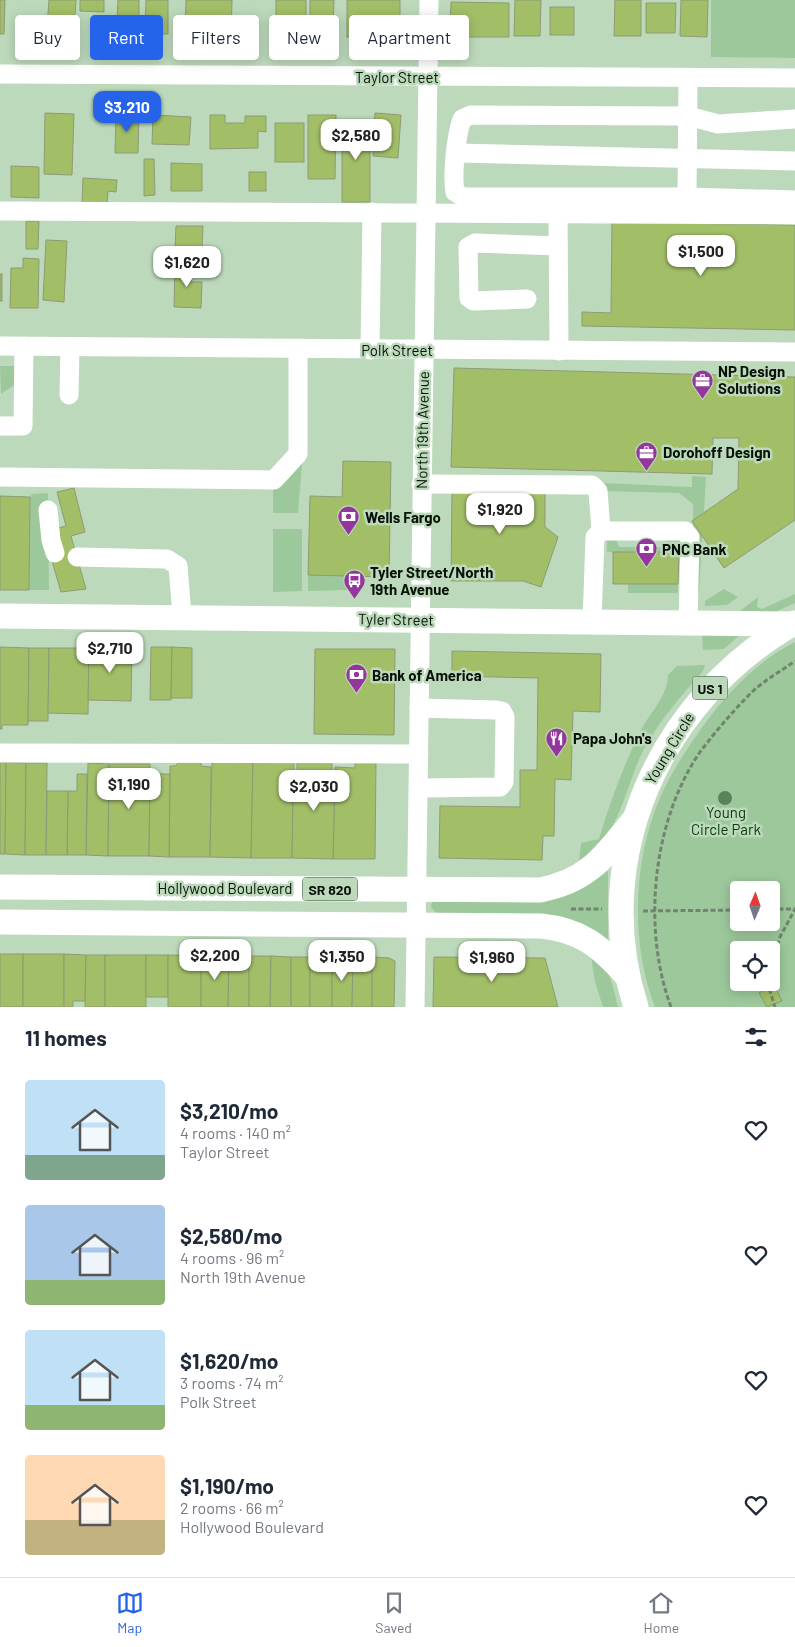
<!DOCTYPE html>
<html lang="en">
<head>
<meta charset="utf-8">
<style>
  :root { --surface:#fff; --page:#f6f6f7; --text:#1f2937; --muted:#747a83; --line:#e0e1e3; --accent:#2563eb }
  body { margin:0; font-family:Barlow,sans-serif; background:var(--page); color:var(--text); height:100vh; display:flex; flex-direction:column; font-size:19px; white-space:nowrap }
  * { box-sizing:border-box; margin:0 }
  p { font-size:16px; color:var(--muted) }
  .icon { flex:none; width:28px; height:28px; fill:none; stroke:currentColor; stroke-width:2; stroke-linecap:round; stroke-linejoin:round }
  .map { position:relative; height:1007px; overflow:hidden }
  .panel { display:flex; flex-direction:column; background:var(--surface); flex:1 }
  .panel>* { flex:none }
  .top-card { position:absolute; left:15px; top:15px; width:500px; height:45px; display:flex; gap:10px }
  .needle { width:32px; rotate:2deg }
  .tools { position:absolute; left:730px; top:881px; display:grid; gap:10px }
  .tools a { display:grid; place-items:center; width:50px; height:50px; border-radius:5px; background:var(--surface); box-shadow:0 2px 12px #0003; font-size:25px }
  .price { position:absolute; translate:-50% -42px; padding:0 11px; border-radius:10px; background:#fff; color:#222; font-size:16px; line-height:32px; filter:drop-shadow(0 1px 2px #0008) }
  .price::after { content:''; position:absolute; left:50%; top:30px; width:15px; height:11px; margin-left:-8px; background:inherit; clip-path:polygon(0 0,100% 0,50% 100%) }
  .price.current { background:var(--accent); color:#fff }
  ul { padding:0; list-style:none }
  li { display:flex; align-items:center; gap:15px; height:125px; padding:0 25px }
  li span { display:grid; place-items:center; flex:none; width:140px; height:100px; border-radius:5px; color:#555 }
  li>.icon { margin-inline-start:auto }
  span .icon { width:60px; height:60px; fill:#fffc; stroke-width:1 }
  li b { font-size:21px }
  h2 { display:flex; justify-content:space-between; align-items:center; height:60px; padding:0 25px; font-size:21px }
  .tag { padding:0 18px; border-radius:5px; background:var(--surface); box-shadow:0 2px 12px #0003; font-size:18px; line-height:45px }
  .tag.current { background:var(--accent); color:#fff }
  .dock { display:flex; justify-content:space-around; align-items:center; height:70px; border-top:1px solid var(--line); background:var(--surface); font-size:14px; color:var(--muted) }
  .dock a { display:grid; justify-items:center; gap:2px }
  .dock .current { color:var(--accent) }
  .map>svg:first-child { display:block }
</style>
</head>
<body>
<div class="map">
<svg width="795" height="1007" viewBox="0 0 795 1007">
  <rect width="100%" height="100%" fill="#bcdabb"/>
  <g fill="#9dc89c" fill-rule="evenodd">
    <polygon points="711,0 795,0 795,58 711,57"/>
    <polygon points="0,366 14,366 15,369 14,385 1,394"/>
    <polygon points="298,454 302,464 298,513 273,513 273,485"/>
    <polygon points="692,476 706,477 699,592 694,592 693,504 679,493 603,491 604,483 692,487"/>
    <polygon points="48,493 49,590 29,590 30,497 32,494"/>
    <polygon points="273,529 302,529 302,591 273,592"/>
    <polygon points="607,537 615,537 619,547 667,547 665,537 684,537 686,552 607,552"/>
    <polygon points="308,575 346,576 347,590 308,591"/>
    <rect x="628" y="584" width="50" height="9"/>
    <polygon points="724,589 738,597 727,605 705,606 705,601"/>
    <polygon points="795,594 795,603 775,612 736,614 758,597 757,607 762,609"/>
    <polygon points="743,632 724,649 703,650 702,633"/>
    <path d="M795,642V1007H655C630,943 633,860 660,798C671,772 687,749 703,726C728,692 757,661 795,642ZM739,890H771V922H739ZM739,950H771V982H739Z"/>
    <path d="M705,665L703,671C681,696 659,721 643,751C625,787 619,841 579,860L581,843L599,839C610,802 623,767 640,732C650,712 667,698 668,675L677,666Z"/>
    <polygon points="608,871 608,943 438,915 431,907 433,899 445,897 572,894"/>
    <path d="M591,956C611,965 613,988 618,1007H603L595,982Z"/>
  </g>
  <g fill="#a2bf68" stroke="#8d9a76">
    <polygon points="0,0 5,0 4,34 0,34"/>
    <polygon points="49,0 76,0 74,29 47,27"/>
    <polygon points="80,0 104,0 104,12 80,11"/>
    <polygon points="118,0 139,0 139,37 116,36"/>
    <polygon points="146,0 168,0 168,34 145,34"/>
    <polygon points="186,0 232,0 231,36 185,35"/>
    <rect x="276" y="0" width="30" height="36"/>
    <polygon points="310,0 334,0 333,29 324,29 324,36 310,36"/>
    <rect x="347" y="0" width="53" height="37"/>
    <polygon points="515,0 541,0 540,36 514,36"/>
    <polygon points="615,0 641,0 641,36 614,36"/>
    <polygon points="681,0 708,0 707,37 680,36"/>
    <polygon points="451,2 509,3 509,37 450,37"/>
    <polygon points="646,3 676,3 675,33 646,33"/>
    <rect x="550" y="7" width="24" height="28"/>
    <polygon points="45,113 74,114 72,175 44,174"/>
    <polygon points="116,113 139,114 138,153 115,153"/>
    <polygon points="375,113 401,115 398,158 373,156"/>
    <polygon points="153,115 191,117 189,145 152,144"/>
    <polygon points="210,115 225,115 225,123 245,123 245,116 266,116 266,132 258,131 258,148 210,149"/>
    <polygon points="308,115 336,115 335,179 308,179"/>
    <rect x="342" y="120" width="28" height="82"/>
    <rect x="275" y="123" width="29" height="39"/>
    <polygon points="144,159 154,159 155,195 144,196"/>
    <polygon points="171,163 202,164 202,191 171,191"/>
    <polygon points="11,166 39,167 39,198 11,197"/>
    <rect x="249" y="172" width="17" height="19"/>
    <polygon points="83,178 117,180 116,192 108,191 107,206 82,204"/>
    <polygon points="26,221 39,221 38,249 26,249"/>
    <polygon points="612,222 795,225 795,330 582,326 582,312 611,313"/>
    <polygon points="176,226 203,226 202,249 175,249"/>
    <polygon points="46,240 67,241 64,302 43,300"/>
    <polygon points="23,258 39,259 38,308 10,308 11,268 23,268"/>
    <polygon points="175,264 192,264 191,282 202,282 201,308 174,307"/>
    <rect x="0" y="274" width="2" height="27"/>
    <polygon points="454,368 795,377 795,520 724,568 692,521 738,489 739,438 713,438 712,474 451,467"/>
    <polygon points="343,461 391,462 389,577 308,575 310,496 342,497"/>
    <polygon points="452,487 545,488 545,527 558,537 541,587 523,581 451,581"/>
    <polygon points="74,488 85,532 71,536 86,589 61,592 50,554 54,529 66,526 57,492"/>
    <polygon points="0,496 30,497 29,590 0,590"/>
    <polygon points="613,552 679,552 678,584 613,584"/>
    <polygon points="0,647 29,648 28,725 2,725 2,729 0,729"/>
    <polygon points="151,647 172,647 171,700 150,700"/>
    <polygon points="172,647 192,648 192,698 171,698"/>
    <polygon points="29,648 49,648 48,721 28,721"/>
    <polygon points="49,648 89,648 88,714 48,713"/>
    <polygon points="89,648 132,649 131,701 88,700"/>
    <polygon points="315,649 395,649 394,735 314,734"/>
    <polygon points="452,651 601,654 600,712 573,711 571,780 555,779 554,836 543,836 542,860 439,858 440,806 520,807 520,770 537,770 538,678 452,676"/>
    <polygon points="184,758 201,758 201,766 211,767 210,857 169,857 170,766 175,766"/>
    <polygon points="212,758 253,758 251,858 210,857"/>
    <polygon points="253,758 294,759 292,858 251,858"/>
    <polygon points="355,760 376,760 375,859 333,859 335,767 355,768"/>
    <polygon points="0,762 6,762 5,854 0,854"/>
    <polygon points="6,762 26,763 25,855 5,854"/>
    <polygon points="26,763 47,763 46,855 25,855"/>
    <polygon points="88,763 109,764 108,856 86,855"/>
    <polygon points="297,763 332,763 332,772 335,772 333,859 292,858 293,791 297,791"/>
    <polygon points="109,764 150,764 149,856 108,856"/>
    <polygon points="77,774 87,774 86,855 67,855 68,791 77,791"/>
    <polygon points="150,774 170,774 169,857 149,856"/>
    <polygon points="47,791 68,791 67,855 46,855"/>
    <rect x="0" y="954" width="23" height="53"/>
    <rect x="23" y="954" width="41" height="53"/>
    <polygon points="64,954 86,955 85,1001 73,1001 73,1007 64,1007"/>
    <polygon points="86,955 105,955 105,1007 85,1007"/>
    <rect x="105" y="955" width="41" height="52"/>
    <rect x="146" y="955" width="22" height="42"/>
    <polygon points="168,955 201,956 201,1007 168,1007"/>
    <polygon points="201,956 229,956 228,1007 201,1007"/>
    <polygon points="229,956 249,956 249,1007 228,1007"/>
    <polygon points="249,956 271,956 270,1007 249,1007"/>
    <polygon points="271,956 291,957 291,1007 270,1007"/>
    <rect x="291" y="957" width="19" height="50"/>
    <rect x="310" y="957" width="22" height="50"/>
    <polygon points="332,957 353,957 352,1007 332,1007"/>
    <polygon points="353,957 372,957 372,1007 352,1007"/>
    <polygon points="372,957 389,958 395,961 394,1007 372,1007"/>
    <polygon points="434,957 545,958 558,1007 433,1007"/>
    <polygon points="774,985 782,1001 767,1007 759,993"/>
  </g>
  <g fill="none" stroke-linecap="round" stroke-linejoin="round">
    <g stroke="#6f856f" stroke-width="3" stroke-dasharray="5 2.5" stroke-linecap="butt">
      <polyline points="571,909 602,909"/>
      <polyline points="771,909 795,909"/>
      <polyline points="643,911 739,910"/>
      <polyline points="771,967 780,937 795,909"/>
      <polyline points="767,982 775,1007"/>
      <path d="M671,1007C642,929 652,822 700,752C716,731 733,711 752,692C765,680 781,671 795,661"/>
    </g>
    <g stroke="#fff" stroke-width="19">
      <polyline points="0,74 795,78"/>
      <path d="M795,119L718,124L688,116L471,115L462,119C456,136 452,175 455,192L463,197H687L795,200"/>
      <polyline points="457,153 795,161"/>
      <polyline points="687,197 688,78"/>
      <polyline points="0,211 795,215"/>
      <polyline points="558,213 559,351"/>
      <polyline points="527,299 473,301 469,298 468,247 475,243 558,246"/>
      <polyline points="0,346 795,352"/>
      <polyline points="370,350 372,212"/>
      <polyline points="69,395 70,347"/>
      <polyline points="0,426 23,426 24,346"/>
      <polyline points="0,477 274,480 298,454 298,349"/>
      <polyline points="421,484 592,485 598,491 601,531 595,537 592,622"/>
      <polyline points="48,510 51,540 55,553"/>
      <polyline points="601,531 685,531 690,537 688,623"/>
      <polyline points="77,557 167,559 178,566 182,616"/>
      <polyline points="419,708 496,710 502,711 505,717 504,782 500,787 419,788"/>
      <polyline points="0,753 419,754"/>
      <polyline points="415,1007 429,0"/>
    </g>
    <g stroke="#fff" stroke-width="25">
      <polyline points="0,616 792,624"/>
      <path d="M0,887L540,890C588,881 604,857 633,821"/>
      <path d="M0,922L541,926C581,930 600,946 627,976"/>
      <path d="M636,1007C588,858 660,699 794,623"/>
    </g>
  </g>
  <circle fill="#59825b" cx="725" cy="798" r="7"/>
  <defs>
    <symbol id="office-pin" viewBox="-11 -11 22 30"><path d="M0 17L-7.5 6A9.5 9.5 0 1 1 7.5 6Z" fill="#95359e" stroke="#bcdabb"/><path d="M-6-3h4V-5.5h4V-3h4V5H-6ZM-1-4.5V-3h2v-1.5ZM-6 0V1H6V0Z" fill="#fff"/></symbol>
    <symbol id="bank-pin" viewBox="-11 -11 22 30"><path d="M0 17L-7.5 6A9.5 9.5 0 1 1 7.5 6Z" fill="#95359e" stroke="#bcdabb"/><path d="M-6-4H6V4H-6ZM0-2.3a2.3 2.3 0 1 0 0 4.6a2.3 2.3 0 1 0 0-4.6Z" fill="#fff"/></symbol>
    <symbol id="bus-pin" viewBox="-11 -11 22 30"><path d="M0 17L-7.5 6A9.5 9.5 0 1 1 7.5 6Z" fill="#95359e" stroke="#bcdabb"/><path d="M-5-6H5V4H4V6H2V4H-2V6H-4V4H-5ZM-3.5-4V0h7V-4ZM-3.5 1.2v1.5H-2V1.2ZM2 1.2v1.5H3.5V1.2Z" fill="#fff"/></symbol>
    <symbol id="restaurant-pin" viewBox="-11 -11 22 30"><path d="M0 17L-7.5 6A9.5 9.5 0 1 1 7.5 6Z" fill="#95359e" stroke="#bcdabb"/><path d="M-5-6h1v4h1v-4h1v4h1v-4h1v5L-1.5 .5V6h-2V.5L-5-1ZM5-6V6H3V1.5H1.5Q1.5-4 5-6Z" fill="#fff"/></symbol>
  </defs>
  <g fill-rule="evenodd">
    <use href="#office-pin" x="690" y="368" width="25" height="34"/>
    <use href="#office-pin" x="634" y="440" width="25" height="34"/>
    <use href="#bank-pin" x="336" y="504" width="25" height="34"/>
    <use href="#bank-pin" x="634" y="536" width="25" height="34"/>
    <use href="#bus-pin" x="342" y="568" width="25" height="34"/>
    <use href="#bank-pin" x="344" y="662" width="25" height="34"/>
    <use href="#restaurant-pin" x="544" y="726" width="25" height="34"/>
  </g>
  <g text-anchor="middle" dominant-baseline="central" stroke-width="5" stroke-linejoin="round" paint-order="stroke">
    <g fill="#bcdabb" stroke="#3e4e3e" stroke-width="1">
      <rect x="692.5" y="676.5" width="35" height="23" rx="4"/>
      <rect x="302.5" y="877.5" width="55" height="23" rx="4"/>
    </g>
    <g font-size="14" font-weight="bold" fill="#081208">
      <text x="710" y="688">US 1</text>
      <text x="330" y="889">SR 820</text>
    </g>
    <g font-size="15" fill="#081208" stroke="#bcdabb">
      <text x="397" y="77">Taylor Street</text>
      <text x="397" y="350">Polk Street</text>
      <text transform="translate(422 430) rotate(-89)">North 19th Avenue</text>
      <text transform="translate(396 619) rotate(1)">Tyler Street</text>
      <text transform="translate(669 748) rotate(-59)">Young Circle</text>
      <text x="225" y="888">Hollywood Boulevard</text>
    </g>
    <g font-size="15" font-weight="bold" fill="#081208" stroke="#bcdabb" text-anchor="start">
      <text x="718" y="371">NP Design<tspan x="718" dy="17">Solutions</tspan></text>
      <text x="663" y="452">Dorohoff Design</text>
      <text x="365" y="517">Wells Fargo</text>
      <text x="662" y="549">PNC Bank</text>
      <text x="370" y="572">Tyler Street/North<tspan x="370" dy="17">19th Avenue</tspan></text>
      <text x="372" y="675">Bank of America</text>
      <text x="573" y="738">Papa John's</text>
    </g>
    <g font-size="15" fill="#083a0d" stroke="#bcdabb">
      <text x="726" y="812">Young<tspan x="726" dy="17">Circle Park</tspan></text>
    </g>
  </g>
</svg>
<div class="tools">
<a><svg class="needle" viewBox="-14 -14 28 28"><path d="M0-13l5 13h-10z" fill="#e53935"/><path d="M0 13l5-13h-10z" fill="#747a83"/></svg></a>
<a><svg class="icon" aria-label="locate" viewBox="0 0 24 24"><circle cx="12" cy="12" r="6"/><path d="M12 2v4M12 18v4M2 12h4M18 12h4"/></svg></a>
</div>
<b class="price current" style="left:127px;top:133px">$3,210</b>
<b class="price" style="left:356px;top:161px">$2,580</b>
<b class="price" style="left:701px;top:277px">$1,500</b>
<b class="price" style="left:187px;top:288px">$1,620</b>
<b class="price" style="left:500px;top:535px">$1,920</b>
<b class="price" style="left:110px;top:674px">$2,710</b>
<b class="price" style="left:129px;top:810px">$1,190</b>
<b class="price" style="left:314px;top:812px">$2,030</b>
<b class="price" style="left:215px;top:981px">$2,200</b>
<b class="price" style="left:342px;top:982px">$1,350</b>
<b class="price" style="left:492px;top:983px">$1,960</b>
<div class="top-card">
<a class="tag">Buy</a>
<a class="tag current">Rent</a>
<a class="tag">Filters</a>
<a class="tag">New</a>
<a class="tag">Apartment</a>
</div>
</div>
<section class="panel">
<h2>11 homes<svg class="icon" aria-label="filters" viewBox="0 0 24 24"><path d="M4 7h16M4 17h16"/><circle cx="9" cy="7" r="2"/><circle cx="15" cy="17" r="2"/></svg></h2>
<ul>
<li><span style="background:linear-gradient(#bfe0f5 75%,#7fa58c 0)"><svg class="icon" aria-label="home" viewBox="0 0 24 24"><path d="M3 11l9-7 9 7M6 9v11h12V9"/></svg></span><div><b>$3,210/mo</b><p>4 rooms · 140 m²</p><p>Taylor Street</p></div><svg class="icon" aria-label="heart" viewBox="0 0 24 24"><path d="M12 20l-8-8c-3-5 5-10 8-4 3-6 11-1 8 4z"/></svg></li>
<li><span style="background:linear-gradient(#a9c7e8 75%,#8fb573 0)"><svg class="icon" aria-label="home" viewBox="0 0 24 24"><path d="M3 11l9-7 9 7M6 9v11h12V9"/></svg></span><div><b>$2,580/mo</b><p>4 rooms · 96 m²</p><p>North 19th Avenue</p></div><svg class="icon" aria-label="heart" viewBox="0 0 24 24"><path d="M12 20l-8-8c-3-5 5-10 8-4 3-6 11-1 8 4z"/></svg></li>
<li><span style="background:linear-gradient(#bfe0f5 75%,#8fb573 0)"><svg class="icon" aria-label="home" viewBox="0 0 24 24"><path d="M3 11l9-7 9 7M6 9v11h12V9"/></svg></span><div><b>$1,620/mo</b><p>3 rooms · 74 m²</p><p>Polk Street</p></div><svg class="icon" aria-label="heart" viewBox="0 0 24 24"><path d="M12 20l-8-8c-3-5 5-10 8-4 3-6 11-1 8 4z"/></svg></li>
<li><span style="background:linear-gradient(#ffd9b3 65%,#c2b280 0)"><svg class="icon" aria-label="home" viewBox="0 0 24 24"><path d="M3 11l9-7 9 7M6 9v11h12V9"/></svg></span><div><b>$1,190/mo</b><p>2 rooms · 66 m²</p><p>Hollywood Boulevard</p></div><svg class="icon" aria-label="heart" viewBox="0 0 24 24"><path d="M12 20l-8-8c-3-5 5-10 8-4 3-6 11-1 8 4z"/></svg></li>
</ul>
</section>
<nav class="dock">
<a class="current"><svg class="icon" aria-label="map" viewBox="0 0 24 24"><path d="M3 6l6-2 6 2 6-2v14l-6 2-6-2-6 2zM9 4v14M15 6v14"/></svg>Map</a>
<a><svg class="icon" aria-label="saved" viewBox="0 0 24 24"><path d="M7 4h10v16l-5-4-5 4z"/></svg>Saved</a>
<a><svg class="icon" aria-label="home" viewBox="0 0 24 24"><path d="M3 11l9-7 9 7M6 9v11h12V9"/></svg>Home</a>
</nav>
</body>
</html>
